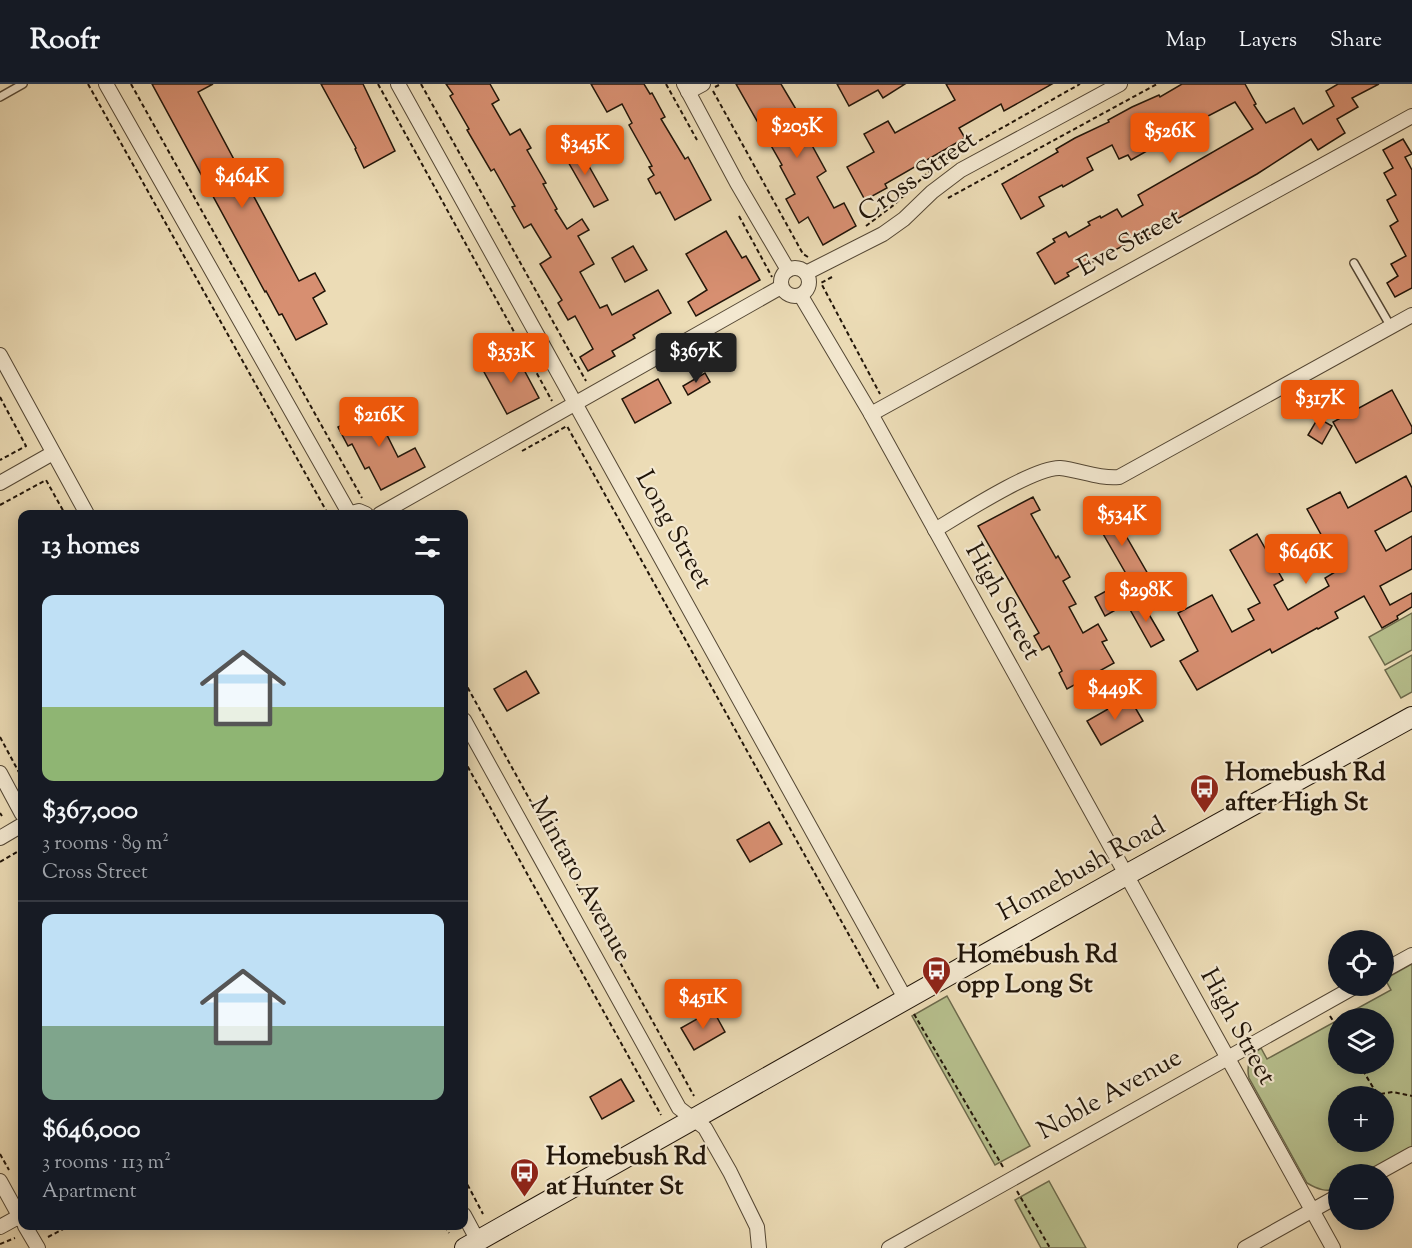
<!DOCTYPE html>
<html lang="en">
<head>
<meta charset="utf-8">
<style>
  :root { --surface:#171b24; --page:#242831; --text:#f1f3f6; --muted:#9ea1a6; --line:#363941; --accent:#ea580c }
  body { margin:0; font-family:"Sorts Mill Goudy",serif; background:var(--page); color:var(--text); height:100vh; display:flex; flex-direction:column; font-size:22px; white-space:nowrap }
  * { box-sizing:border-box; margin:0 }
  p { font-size:20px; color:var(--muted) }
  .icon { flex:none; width:33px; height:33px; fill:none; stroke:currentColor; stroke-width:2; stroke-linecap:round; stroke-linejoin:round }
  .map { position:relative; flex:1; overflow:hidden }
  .side { position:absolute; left:18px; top:426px; width:450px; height:720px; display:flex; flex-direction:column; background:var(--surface); border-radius:12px; box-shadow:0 3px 15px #0003 }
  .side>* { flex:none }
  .fabs { position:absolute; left:1328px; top:846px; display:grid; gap:12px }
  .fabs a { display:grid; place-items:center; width:66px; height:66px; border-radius:50%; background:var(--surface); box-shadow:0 3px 15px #0003; font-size:30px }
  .price { position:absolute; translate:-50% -51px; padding:0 14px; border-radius:6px; background:var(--accent); color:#fff; font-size:20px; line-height:39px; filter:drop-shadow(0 2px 3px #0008) }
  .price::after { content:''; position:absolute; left:50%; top:36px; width:18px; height:14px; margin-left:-9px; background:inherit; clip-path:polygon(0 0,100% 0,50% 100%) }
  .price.selected { background:#222; color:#fff }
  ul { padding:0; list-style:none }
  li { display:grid; align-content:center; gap:12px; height:318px; padding:0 24px }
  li+li { border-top:2px solid var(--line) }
  li span { display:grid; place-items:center; height:186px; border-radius:12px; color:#555 }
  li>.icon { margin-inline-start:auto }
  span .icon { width:108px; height:108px; fill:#fffc; stroke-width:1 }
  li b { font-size:26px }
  h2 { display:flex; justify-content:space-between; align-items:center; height:72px; padding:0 24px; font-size:26px }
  header { display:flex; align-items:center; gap:36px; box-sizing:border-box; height:84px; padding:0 30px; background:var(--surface); border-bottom:2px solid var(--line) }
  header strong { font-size:28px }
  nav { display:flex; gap:33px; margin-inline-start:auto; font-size:21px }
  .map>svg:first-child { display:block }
</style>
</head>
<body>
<header>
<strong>Roofr</strong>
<nav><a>Map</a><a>Layers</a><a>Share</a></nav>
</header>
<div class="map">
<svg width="1412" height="1164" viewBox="0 0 1412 1164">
  <rect width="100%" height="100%" fill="#ecdcb6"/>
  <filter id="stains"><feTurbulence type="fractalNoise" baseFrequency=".00333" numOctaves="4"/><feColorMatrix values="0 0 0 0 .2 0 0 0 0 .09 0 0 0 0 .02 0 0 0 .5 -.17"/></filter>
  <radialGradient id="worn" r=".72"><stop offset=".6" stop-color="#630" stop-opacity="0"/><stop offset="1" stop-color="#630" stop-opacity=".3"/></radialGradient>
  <g fill="#b7c08e" stroke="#6c6a4c" stroke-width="1.5" fill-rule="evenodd">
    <polygon points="1412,529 1412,566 1385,581 1369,553"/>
    <polygon points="1412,571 1412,608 1401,614 1385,586"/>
    <path d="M1412,880V1063L1363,1090H1338V1104C1327,1109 1317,1105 1307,1099L1249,994C1246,981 1250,971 1261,964L1267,975L1338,936V980H1383V934H1340L1391,906L1385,895ZM1338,1012H1383V1058H1338Z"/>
    <polygon points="947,912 1030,1062 995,1081 912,932"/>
    <polygon points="1049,1097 1086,1164 1041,1164 1015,1116"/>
  </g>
  <g fill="#d78f71" stroke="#211509" stroke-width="1.5">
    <polygon points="152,0 213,0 198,8 299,197 315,189 325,207 313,214 327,240 296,256 282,230 279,231 266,207 265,208"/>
    <polygon points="321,0 363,0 395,67 364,84 355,65 356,64"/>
    <polygon points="446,0 490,0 499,16 492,20 510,51 520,45 531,64 527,66 546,99 543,100 557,125 555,126 567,145 582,135 589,146 578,152 594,180 580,188 600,224 607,221 612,231 658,206 671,229 633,251 635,254 612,267 615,272 588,287 580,273 593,265 575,232 568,236 558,219 562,216 540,180 551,173 531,140 524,144 512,123 515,122 494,85 491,87 467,46 469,45 450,12 453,10"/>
    <polygon points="591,0 644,0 650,10 652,9 665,33 661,35 685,75 688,73 711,116 675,136 660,108 656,110 648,95 654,91 649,83 652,82 629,41 632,39 622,20 607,28"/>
    <polygon points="736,0 781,0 812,52 808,54 826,87 817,93 834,124 844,119 856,142 823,161 808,133 799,139 786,115 795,110 780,82 782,81"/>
    <polygon points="837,0 905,0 883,14 878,6 849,22"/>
    <polygon points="946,0 1052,0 1004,27 1001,20 959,44 965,54 885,100 887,104 865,116 847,83 874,68 864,50 888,37 895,49 955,16"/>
    <polygon points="1182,0 1245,0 1256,20 1254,21 1266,39 1294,24 1303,40 1334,22 1326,7 1338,0 1379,0 1352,14 1358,23 1337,35 1345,49 1318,66 1311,55 1257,90 1142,155 1141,152 1091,179 1090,176 1067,189 1069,192 1055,200 1037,169 1055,158 1053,155 1066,148 1069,153 1090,141 1088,138 1100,132 1101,134 1117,125 1122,133 1143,121 1138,111 1253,45 1235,18 1185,44 1178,33 1146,50 1154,63 1131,76 1128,71 1119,75 1112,61 1087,74 1093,86 1063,103 1062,101 1039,113 1044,122 1021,135 1002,100 1058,68 1056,65 1075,54 1109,38 1108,36 1132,23 1159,11 1160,13"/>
    <polygon points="1403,55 1412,70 1405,73 1412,86 1412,204 1395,213 1387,199 1398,192 1391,180 1406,172 1390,142 1398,137 1387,116 1396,111 1384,89 1393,84 1383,66"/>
    <polygon points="577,61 608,116 594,123 563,69"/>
    <polygon points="726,147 742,174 746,172 760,196 696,232 688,218 707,206 686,170"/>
    <polygon points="633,162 647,186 625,198 612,174"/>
    <polygon points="515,269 539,314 507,330 483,286"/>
    <polygon points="705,289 710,298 688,311 683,302"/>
    <polygon points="658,295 671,319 635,339 622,315"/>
    <polygon points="1392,306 1412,343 1412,349 1356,379 1333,338"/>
    <polygon points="382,320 391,339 383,343 398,373 415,364 425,383 381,406 369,383 365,385 352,360 348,362 338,343"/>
    <polygon points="1318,334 1332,342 1322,360 1308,351"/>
    <polygon points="1406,392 1412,404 1412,427 1375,447 1386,467 1412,452 1412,485 1380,502 1390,521 1412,509 1412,523 1397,532 1398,535 1382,544 1364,512 1335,528 1338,534 1318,545 1317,544 1272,569 1270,565 1197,606 1180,577 1198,567 1178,529 1212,511 1232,548 1254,536 1248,525 1260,519 1230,466 1257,450 1283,496 1274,501 1288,526 1329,502 1325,494 1340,485 1307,425 1340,408 1348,424"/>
    <polygon points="1033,413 1040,426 1031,430 1056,474 1058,472 1070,493 1063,497 1076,520 1069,523 1083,549 1098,540 1107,556 1102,558 1114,579 1067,605 1059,589 1062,587 1049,562 1042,566 1034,552 1039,549 978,442"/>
    <polygon points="1107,419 1152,497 1136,507 1091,429"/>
    <polygon points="1108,506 1119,524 1105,532 1095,513"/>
    <polygon points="1140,515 1164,556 1151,563 1128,522"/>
    <polygon points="526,587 539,609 507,627 494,605"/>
    <polygon points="1129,613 1143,637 1101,661 1087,637"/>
    <polygon points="769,738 782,760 750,778 737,756"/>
    <polygon points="713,926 725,948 694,966 681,944"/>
    <polygon points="621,995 634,1017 602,1035 590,1013"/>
  </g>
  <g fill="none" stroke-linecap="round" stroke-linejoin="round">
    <defs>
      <g id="lane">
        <polyline points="0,13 23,0"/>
        <polyline points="1354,179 1391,243"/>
      </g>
      <g id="street">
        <polyline points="106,0 349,429"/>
        <polyline points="398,0 906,916"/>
        <polyline points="684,0 737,99 788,186"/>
        <polyline points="688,8 703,0"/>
        <circle cx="795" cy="198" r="14"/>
        <polyline points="806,189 883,150 904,135 932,108 961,86 1120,0"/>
        <polyline points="801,212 871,330 1333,1164"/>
        <polyline points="0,271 87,430"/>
        <polyline points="871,330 1412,32"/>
        <polyline points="0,399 53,369"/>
        <polyline points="347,430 359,427 366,430"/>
        <polyline points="380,430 781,203"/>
        <path d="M935,446C960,431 1034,383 1060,384C1080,386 1099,395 1119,393L1412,231"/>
        <polyline points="464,636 679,1024 705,1044 730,1088 757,1143 759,1164"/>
        <polyline points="0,689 22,730"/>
        <polyline points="0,754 22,741"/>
        <polyline points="1383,887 1412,871"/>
        <polyline points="1376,1090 1412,1070"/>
        <polyline points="0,1097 22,1137"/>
        <polyline points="464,1131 478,1157"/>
        <polyline points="25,1142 38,1164"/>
        <polyline points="0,1143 20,1132"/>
        <polyline points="889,1164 1356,902"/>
        <polyline points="1245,1164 1338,1112"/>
      </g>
      <polyline id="secondary" points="465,1164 1126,791 1412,633"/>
    </defs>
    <use href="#lane" stroke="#544734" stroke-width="10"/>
    <use href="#street" stroke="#544734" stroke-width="16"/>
    <use href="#secondary" stroke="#211509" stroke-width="22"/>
    <g stroke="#211509" stroke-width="2" stroke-dasharray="4.5 3" stroke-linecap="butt">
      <polyline points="88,0 328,430"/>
      <polyline points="131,0 362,414"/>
      <polyline points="378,0 552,317"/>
      <polyline points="421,0 586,297"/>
      <polyline points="666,0 697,56"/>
      <polyline points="715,3 721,0"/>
      <polyline points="713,7 803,170 808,173"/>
      <polyline points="948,114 1157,0"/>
      <polyline points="739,132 772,193"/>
      <polyline points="866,142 895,120 936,81 1080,0"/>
      <polyline points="832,193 821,199 880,310"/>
      <polyline points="0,313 26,362 0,376"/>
      <polyline points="522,367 567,342 880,907"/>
      <polyline points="0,421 46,396 65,430"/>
      <polyline points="464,597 694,1012"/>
      <polyline points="0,653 22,694"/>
      <polyline points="464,676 661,1031"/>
      <polyline points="0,729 2,732"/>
      <polyline points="0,778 22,765"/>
      <polyline points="914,930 1003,1083"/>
      <polyline points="1330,932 1338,945"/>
      <polyline points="1359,980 1374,1005 1380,1010 1393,1008 1412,1012"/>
      <polyline points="0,1070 9,1086"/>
      <polyline points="464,1094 483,1130"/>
      <polyline points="1017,1107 1050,1164"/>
      <polyline points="445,1142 449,1149"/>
      <polyline points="48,1153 69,1142"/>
      <polyline points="0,1160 15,1154"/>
    </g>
    <use href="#lane" stroke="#f3e8d0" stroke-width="7"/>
    <use href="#street" stroke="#f3e8d0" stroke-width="14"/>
    <use href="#secondary" stroke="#f3e8d0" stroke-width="20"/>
  </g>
  <defs>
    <symbol id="bus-pin" viewBox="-11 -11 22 30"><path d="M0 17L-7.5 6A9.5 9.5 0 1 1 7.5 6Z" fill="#8f2418" stroke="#f3e8d0"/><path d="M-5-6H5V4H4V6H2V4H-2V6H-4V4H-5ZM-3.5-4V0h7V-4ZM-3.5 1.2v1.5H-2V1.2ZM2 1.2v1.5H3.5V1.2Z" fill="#fff"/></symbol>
  </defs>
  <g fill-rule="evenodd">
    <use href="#bus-pin" x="1188" y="688" width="33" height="45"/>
    <use href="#bus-pin" x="920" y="870" width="33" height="45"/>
    <use href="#bus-pin" x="508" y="1072" width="33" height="45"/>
  </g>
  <g text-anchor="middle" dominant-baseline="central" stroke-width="4.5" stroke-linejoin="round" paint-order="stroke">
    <g font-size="26" fill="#211509" stroke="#f3e8d0">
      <text transform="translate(918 93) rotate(-35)">Cross Street</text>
      <text transform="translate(1130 159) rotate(-29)">Eve Street</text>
      <text transform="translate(673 446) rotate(61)">Long Street</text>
      <text transform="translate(1002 518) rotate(61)">High Street</text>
      <text transform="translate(1082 786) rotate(-29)">Homebush Road</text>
      <text transform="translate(580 796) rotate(61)">Mintaro Avenue</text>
      <text transform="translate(1237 943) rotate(61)">High Street</text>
      <text transform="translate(1110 1011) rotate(-29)">Noble Avenue</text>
    </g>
    <g font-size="26" font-weight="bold" fill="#211509" stroke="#f3e8d0" text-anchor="start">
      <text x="1225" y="689">Homebush Rd<tspan x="1225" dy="30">after High St</tspan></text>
      <text x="957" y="871">Homebush Rd<tspan x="957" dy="30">opp Long St</tspan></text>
      <text x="546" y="1073">Homebush Rd<tspan x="546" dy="30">at Hunter St</tspan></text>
    </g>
  </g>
  <rect width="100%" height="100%" filter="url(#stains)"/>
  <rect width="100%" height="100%" fill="url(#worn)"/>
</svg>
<div class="fabs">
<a><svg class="icon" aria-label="locate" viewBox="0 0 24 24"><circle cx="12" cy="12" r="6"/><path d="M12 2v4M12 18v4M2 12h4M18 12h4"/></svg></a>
<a><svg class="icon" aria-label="layers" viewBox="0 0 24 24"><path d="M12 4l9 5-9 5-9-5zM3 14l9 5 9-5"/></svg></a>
<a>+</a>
<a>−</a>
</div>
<b class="price" style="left:797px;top:75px">$205K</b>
<b class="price" style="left:1170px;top:80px">$526K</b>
<b class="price" style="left:585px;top:92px">$345K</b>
<b class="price" style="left:242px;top:125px">$464K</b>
<b class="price" style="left:511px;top:300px">$353K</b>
<b class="price selected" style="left:696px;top:300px">$367K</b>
<b class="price" style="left:1320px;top:347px">$317K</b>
<b class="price" style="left:379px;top:364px">$216K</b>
<b class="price" style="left:1122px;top:463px">$534K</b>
<b class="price" style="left:1306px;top:501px">$646K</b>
<b class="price" style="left:1146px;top:539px">$298K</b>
<b class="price" style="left:1115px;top:637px">$449K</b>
<b class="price" style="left:703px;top:946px">$451K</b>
<section class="side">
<h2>13 homes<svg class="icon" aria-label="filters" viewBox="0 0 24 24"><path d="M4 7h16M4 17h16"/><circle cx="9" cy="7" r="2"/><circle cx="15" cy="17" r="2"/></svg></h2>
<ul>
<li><span style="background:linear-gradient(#bfe0f5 60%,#8fb573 0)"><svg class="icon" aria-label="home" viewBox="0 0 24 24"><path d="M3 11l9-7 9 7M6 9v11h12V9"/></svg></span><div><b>$367,000</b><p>3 rooms · 89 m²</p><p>Cross Street</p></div></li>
<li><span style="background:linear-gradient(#bfe0f5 60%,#7fa58c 0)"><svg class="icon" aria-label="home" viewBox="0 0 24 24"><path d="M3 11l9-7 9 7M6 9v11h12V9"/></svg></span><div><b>$646,000</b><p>3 rooms · 113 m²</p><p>Apartment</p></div></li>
</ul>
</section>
</div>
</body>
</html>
